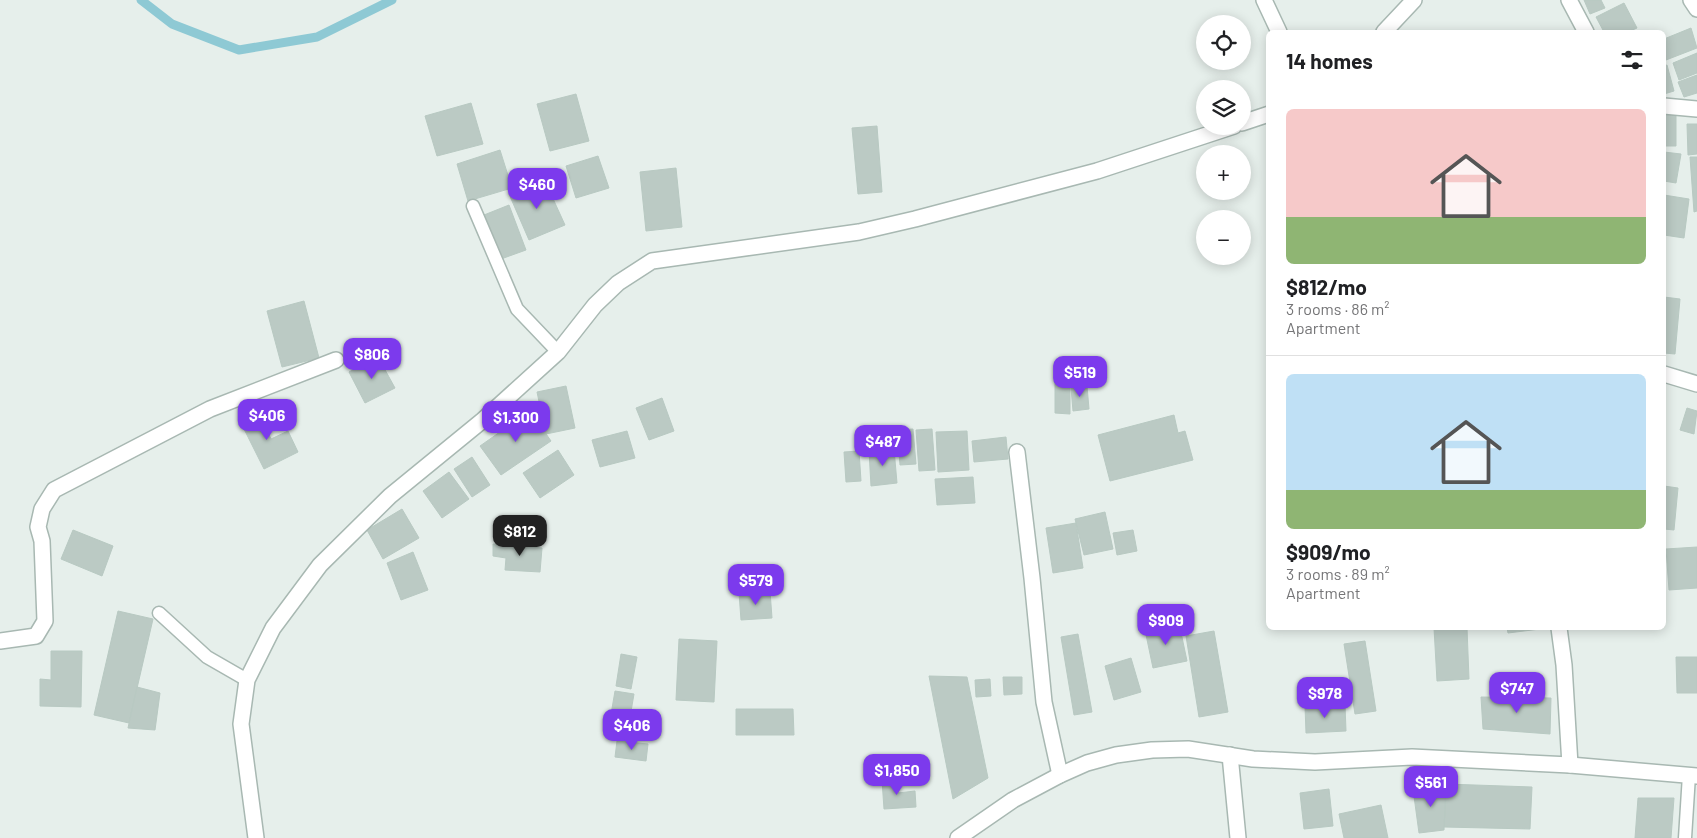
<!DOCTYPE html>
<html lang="en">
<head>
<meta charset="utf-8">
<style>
  :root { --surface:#fff; --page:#f2f2f2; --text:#202124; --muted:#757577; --line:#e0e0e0; --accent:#7c3aed }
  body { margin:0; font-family:Barlow,sans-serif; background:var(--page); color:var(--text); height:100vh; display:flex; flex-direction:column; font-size:19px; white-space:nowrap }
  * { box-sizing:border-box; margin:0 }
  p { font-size:16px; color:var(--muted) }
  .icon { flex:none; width:28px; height:28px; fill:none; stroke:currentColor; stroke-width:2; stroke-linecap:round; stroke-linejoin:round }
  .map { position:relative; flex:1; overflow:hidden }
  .drawer { position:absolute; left:1266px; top:30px; width:400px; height:600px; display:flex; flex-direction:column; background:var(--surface); border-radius:8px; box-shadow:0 2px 12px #0003 }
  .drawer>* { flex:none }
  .tools { position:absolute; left:1196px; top:15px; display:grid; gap:10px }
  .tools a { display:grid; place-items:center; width:55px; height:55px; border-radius:50%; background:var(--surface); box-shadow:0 2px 12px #0003; font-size:25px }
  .price { position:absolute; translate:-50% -42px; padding:0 11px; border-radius:10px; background:var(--accent); color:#fff; font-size:16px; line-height:32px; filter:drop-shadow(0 1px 2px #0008) }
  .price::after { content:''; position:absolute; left:50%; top:30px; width:15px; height:11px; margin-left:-8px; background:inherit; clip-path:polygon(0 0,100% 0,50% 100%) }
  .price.on { background:#222; color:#fff }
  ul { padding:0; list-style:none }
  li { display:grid; align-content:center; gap:10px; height:265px; padding:0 20px }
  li+li { border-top:1px solid var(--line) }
  li span { display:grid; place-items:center; height:155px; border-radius:8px; color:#555 }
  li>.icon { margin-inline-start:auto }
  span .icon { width:90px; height:90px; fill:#fffc; stroke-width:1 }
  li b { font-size:21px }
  h2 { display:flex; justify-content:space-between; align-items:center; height:60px; padding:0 20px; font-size:21px }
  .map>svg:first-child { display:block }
</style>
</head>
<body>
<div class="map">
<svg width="1697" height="838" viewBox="0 0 1697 838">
  <rect width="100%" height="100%" fill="#e6efeb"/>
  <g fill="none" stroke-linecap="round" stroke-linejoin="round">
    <polyline stroke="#8ec9d4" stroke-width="9" points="141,0 172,24 239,50 317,37 392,0"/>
  </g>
  <g fill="#bbcac4" stroke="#b8c9c2">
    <polygon points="1584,0 1601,0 1605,8 1590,14"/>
    <polygon points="1624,3 1637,28 1628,32 1604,32 1596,17"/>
    <polygon points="1691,28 1697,48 1666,60 1664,39"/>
    <polygon points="1697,53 1697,73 1679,80 1673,63"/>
    <polygon points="1667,65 1674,91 1664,94 1664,66"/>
    <polygon points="1697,75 1697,93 1684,97 1678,82"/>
    <polygon points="576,94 589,141 550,151 537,104"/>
    <polygon points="471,103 483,144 437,156 425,116"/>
    <polygon points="1664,113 1676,114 1676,146 1664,146"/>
    <polygon points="1687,124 1697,124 1697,154 1688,155"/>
    <polygon points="877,126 882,192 858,194 852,128"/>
    <polygon points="500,150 512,188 468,201 457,164"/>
    <polygon points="1664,152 1681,154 1676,183 1664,181"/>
    <polygon points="598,156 609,188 576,198 566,166"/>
    <polygon points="1690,157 1697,157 1697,211 1694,212"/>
    <polygon points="676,168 682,227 646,231 640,172"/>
    <polygon points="544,179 565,225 529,240 509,194"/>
    <polygon points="1664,195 1689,199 1684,238 1664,235"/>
    <polygon points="509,205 526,250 501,259 484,215"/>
    <polygon points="1664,297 1680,299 1675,354 1664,353"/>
    <polygon points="304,301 319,358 282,367 267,311"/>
    <polygon points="378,357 395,388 365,403 349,372"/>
    <polygon points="1055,382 1070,382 1070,414 1055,413"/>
    <polygon points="566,386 575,428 546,434 537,392"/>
    <polygon points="1087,386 1089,409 1073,411 1071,388"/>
    <polygon points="662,398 674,431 649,440 636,408"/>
    <polygon points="1687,408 1697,411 1694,434 1680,430"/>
    <polygon points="256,409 271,439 288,431 298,452 264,469 239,419"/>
    <polygon points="530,411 551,441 501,475 480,446"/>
    <polygon points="1174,415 1178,433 1185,431 1193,460 1110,481 1098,435"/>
    <polygon points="913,429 916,464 900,465 897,430"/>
    <polygon points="932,429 935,470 919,471 916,430"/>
    <polygon points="627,431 635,458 600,467 592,440"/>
    <polygon points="967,431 969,470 938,472 936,432"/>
    <polygon points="1006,437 1008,459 974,462 972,441"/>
    <polygon points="894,449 897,483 871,486 869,451"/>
    <polygon points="558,450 574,475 540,498 523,473"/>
    <polygon points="859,451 861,481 846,482 844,452"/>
    <polygon points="472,457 490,485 472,497 454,469"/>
    <polygon points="449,472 469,499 442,518 423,491"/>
    <polygon points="973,477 975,503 937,505 935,479"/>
    <polygon points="1664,486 1678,488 1674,530 1664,529"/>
    <polygon points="402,509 419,538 383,559 367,530"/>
    <polygon points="1105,512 1113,549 1084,555 1075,519"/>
    <polygon points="1076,523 1083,568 1053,573 1046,528"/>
    <polygon points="73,530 113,546 102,576 61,559"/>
    <polygon points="1133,530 1137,551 1117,555 1113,533"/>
    <polygon points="493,544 542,548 540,572 505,570 506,558 493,556"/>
    <polygon points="1697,547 1697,588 1669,590 1666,549"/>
    <polygon points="413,552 428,590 401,600 387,563"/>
    <polygon points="752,571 753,589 737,589 737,572"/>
    <polygon points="770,591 772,618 741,620 739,593"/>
    <polygon points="118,611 153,619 129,723 94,715"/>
    <polygon points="1179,623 1187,661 1153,668 1145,630"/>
    <polygon points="1434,628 1467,628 1469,679 1437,681"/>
    <polygon points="1507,628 1548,628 1508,633"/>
    <polygon points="1214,631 1228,712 1199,717 1186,636"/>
    <polygon points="1078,634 1092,712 1074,715 1061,637"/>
    <polygon points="679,639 717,641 714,702 676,700"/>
    <polygon points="1365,641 1376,711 1355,714 1344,644"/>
    <polygon points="51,651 82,651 81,707 40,706 40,679 51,680"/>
    <polygon points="621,654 637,657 631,689 616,686"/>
    <polygon points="1676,657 1697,657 1697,693 1677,693"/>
    <polygon points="1131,658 1141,692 1114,700 1105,666"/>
    <polygon points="929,676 967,677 988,778 953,799"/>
    <polygon points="1003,677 1022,677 1022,694 1004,695"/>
    <polygon points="990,679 991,696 976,697 975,680"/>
    <polygon points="137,687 160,693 155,730 128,728"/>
    <polygon points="615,691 634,694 629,723 610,720"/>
    <polygon points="1481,697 1551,698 1550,734 1483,729"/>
    <polygon points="1345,705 1346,731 1306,733 1305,706"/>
    <polygon points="736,709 793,709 794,735 736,735"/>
    <polygon points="617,741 648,744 646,761 615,757"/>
    <polygon points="897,778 898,793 915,791 916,807 884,809 882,780"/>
    <polygon points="1446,784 1532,787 1530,829 1444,827"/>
    <polygon points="1446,784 1444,830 1419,833 1413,789"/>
    <polygon points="1329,789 1333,826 1304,829 1300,793"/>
    <polygon points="1638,798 1674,798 1671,838 1635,838"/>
    <polygon points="1381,805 1388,838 1344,838 1339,814"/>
  </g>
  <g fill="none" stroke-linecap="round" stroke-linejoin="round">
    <defs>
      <g id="service">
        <polyline points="473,206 517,309 558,352"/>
        <polyline points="159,613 207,657 247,680"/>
        <polyline points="1685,838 1689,775"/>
      </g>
      <g id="minor">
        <polyline points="1264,0 1279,32"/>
        <polyline points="1569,0 1586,32"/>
        <polyline points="1691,0 1697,9"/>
        <polyline points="1384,32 1414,0"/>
        <polyline points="1664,106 1697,109"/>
        <polyline points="1242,123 1269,114"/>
        <polyline points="1664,374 1697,384"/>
        <polyline points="1017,452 1032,578 1044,702 1060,775"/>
        <polyline points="1559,628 1564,665 1570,765"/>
        <polyline points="0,641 36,636 45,621 42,541 38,527 42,509 54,490 210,409 336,360"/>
        <polyline points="1230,755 1238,838"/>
        <polyline points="256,838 241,724 247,680 273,628 320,565 390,496 483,420 558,352 595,305 618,283 652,261 859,232 915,219 1097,171 1234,126"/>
      </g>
      <polyline id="tertiary" points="958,838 1013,800 1060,775 1087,763 1116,755 1152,750 1188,749 1253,759 1315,762 1412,757 1570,765 1697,776"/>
    </defs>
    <use href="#service" stroke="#a8b8b2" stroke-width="15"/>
    <use href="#minor" stroke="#a8b8b2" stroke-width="18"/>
    <use href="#tertiary" stroke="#a8b8b2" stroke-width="18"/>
    <use href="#service" stroke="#fff" stroke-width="12"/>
    <use href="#minor" stroke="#fff" stroke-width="15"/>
    <use href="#tertiary" stroke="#fff" stroke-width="15"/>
  </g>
</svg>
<div class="tools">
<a><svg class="icon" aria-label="locate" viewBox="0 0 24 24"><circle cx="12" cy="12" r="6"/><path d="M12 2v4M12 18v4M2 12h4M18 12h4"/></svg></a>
<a><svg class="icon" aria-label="layers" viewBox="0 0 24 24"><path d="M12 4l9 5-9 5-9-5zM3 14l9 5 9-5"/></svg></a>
<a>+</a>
<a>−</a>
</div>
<b class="price" style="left:537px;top:210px">$460</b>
<b class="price" style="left:372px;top:380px">$806</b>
<b class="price" style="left:1080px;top:398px">$519</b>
<b class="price" style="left:267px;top:441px">$406</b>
<b class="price" style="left:516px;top:443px">$1,300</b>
<b class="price" style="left:883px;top:467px">$487</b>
<b class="price on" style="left:520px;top:557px">$812</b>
<b class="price" style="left:756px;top:606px">$579</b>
<b class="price" style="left:1166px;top:646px">$909</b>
<b class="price" style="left:1517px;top:714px">$747</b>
<b class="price" style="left:1325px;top:719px">$978</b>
<b class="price" style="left:632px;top:751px">$406</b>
<b class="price" style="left:897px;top:796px">$1,850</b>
<b class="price" style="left:1431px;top:808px">$561</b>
<section class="drawer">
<h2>14 homes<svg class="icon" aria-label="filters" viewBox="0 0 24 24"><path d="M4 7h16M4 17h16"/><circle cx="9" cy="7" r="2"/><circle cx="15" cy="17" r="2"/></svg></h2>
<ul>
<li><span style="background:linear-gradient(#f6c9c9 70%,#8fb573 0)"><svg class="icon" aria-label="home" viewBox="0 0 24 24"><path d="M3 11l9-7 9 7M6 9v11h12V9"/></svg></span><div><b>$812/mo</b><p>3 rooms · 86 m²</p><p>Apartment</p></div></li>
<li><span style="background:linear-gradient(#bfe0f5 75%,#8fb573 0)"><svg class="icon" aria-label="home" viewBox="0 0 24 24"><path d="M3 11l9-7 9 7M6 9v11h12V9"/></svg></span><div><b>$909/mo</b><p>3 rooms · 89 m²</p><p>Apartment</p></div></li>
</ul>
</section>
</div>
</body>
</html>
